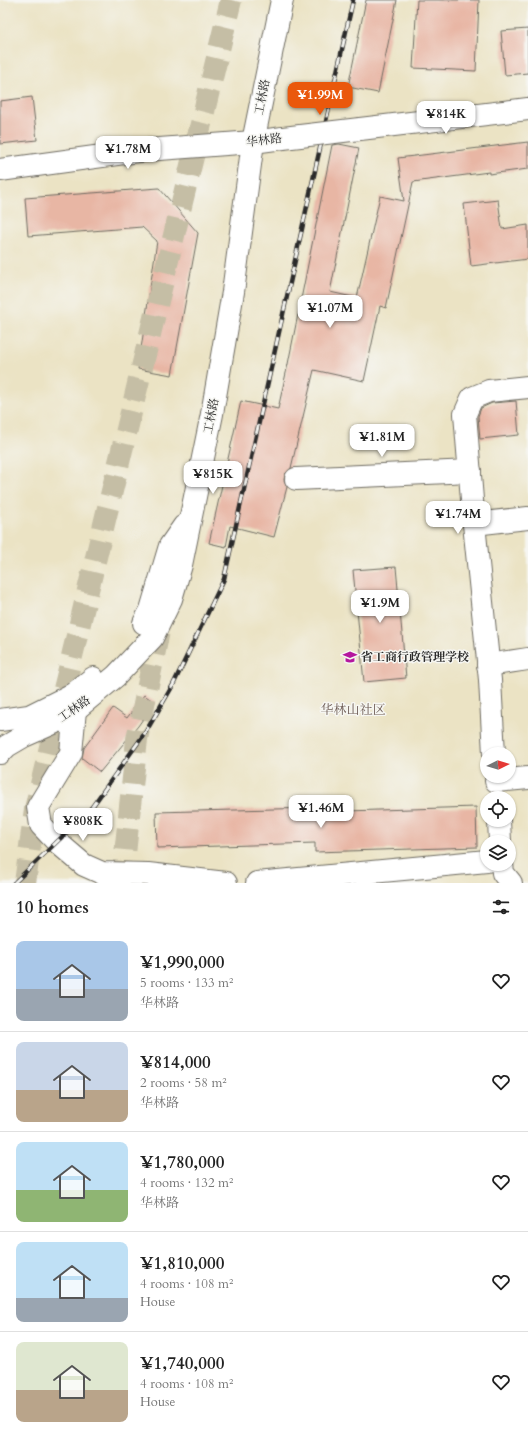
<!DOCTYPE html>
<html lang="en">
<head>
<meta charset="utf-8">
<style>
  :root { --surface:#fff; --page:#f2f2f2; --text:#222; --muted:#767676; --line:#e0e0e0; --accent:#ea580c }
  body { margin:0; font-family:Cardo,"Noto Serif SC",serif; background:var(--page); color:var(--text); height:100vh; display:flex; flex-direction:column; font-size:15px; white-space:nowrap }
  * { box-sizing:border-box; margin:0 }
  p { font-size:13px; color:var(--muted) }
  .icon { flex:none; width:22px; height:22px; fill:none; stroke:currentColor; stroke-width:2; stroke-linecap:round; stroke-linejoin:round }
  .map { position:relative; height:883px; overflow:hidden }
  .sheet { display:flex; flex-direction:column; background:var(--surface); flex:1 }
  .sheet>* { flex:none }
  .needle { width:26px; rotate:85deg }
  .fabs { position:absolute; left:480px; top:747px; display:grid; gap:8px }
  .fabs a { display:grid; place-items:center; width:36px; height:36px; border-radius:50%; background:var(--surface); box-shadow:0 1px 3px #0004; font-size:20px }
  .price { position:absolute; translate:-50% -34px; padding:0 9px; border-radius:8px; background:#fff; color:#222; font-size:13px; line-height:26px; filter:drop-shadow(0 1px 2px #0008) }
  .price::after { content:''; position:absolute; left:50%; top:24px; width:12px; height:9px; margin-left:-6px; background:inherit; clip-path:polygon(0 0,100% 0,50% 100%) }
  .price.current { background:var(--accent); color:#fff }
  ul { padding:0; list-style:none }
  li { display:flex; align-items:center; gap:12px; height:100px; padding:0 16px }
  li+li { border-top:1px solid var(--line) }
  li span { display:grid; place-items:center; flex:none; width:112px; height:80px; border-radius:8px; color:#555 }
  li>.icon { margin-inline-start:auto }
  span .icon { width:48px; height:48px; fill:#fffc; stroke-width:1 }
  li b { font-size:17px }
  h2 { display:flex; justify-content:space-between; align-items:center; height:48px; padding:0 16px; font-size:17px }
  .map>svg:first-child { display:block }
</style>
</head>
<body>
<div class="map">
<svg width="528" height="883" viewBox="0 0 528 883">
  <rect width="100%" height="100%" fill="#f6f6f2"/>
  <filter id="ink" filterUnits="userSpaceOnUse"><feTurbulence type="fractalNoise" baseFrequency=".025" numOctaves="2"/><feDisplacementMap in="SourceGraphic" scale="8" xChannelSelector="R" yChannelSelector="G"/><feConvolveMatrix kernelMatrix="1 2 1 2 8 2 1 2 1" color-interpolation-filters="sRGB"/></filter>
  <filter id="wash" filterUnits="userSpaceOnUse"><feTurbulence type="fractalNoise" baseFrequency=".012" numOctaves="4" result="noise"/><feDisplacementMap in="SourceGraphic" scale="16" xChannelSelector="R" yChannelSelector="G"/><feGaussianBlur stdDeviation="0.9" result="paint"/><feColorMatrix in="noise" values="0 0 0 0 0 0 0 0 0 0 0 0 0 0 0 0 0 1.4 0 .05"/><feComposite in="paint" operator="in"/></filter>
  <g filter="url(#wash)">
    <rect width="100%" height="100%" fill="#ebe3c4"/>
    <g id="blocks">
      <g fill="#e8b6a4">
        <polygon points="366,0 397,0 378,93 348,87"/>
        <polygon points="417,0 479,0 476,71 413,68"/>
        <polygon points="528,29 528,73 505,75 501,31"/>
        <polygon points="32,97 37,140 0,144 0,101"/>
        <polygon points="528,142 528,169 489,174 489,172 413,182 386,308 380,306 364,381 314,370 291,468 285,474 284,480 287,487 274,537 230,526 226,547 209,543 241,401 278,409 288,364 332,145 339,144 359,148 330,292 357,298 380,196 404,201 398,158"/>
        <polygon points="159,188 198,233 172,375 138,369 157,241 142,227 28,236 25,198"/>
        <polygon points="498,200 502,229 528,225 528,259 471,266 464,204"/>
        <polygon points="516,401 519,435 480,439 478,416 481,408 492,403"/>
        <polygon points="396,567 406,678 364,682 353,570"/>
        <polygon points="144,695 155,702 138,726 100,772 82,758 84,748 113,708 127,718"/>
        <polygon points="476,807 477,847 315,852 315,843 157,848 156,812 314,808 314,812"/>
      </g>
    </g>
  </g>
  <g filter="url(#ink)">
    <use href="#blocks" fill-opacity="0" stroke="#6e6b61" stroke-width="1"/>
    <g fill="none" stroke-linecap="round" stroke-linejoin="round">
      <g stroke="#c5bea5" stroke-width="22" stroke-dasharray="22 11" stroke-linecap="butt">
        <polyline points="25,883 35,809 231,0"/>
        <polyline points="122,883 137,739 161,621"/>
      </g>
      <defs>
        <g id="minor">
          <polyline points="360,129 528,109"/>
          <polyline points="0,170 146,150 253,142 283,138"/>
          <polyline points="296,479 470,471"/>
          <polyline points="474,524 528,518"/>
          <polyline points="144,623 151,610 170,546 184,526"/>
          <polyline points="488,665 528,659"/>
          <polyline points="75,710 71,753 38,807 41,825 57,842 84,865 102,873 148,874 226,883"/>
          <polyline points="0,720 29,716 73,694 93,678"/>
          <polyline points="0,753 7,746 24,736 58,721 75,710 116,676 152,638 171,599 181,565 212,414 233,292 253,142 282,0"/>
          <polyline points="494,754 490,680 474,524 465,414 472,398 489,391 528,387"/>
          <polyline points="496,781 528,778"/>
          <polyline points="499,820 500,842"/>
          <polyline points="502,864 503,873 511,883"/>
          <polyline points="257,883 487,861"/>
        </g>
      </defs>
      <use href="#minor" stroke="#6e6b61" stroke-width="24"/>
      <use href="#minor" stroke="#fff" stroke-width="22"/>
      <defs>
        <polyline id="rail" points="14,883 89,811 145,733 173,685 224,579 353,0"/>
      </defs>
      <use href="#rail" stroke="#2b2b2b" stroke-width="4.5"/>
      <use href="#rail" stroke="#f6f6f2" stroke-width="3" stroke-dasharray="9" stroke-linecap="butt"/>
      <defs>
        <polyline id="minor-bridge" points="283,138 360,129"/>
      </defs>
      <use href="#minor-bridge" stroke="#6e6b61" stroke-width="24" stroke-linecap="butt"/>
      <use href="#minor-bridge" stroke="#fff" stroke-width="22"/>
    </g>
  </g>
  <defs>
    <symbol id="university-bare" viewBox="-9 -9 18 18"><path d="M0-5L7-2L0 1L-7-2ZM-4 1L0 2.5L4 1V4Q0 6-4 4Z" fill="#b5179e" stroke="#f6f6f2" stroke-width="2.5" paint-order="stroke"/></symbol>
  </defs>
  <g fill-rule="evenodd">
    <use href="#university-bare" x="340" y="647" width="20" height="20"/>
  </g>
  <g text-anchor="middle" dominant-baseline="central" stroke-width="3" stroke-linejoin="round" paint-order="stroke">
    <g font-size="12" fill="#2b2b2b" stroke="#f6f6f2">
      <text transform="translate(262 97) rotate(-79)">工林路</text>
      <text transform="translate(264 140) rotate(-7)">华林路</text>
      <text transform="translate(211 416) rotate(-79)">工林路</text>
      <text transform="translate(74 709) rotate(-35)">工林路</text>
    </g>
    <g font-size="12" font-weight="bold" fill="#2b2b2b" stroke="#f6f6f2" text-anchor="start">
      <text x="361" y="657">省工商行政管理学校</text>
    </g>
    <g font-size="13" fill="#6d5c55" stroke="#f6f6f2">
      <text x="353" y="710">华林山社区</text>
    </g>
  </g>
</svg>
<div class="fabs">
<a><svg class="needle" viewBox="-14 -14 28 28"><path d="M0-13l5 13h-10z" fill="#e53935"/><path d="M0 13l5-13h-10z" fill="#767676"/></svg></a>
<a><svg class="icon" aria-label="locate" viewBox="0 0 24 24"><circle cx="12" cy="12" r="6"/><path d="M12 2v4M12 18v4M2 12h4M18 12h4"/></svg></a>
<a><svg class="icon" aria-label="layers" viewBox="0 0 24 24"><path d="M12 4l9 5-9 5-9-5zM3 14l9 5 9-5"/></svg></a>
</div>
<b class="price current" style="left:320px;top:116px">¥1.99M</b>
<b class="price" style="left:446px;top:135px">¥814K</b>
<b class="price" style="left:128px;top:170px">¥1.78M</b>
<b class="price" style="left:330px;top:329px">¥1.07M</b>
<b class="price" style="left:382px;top:458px">¥1.81M</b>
<b class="price" style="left:213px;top:495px">¥815K</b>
<b class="price" style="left:458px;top:535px">¥1.74M</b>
<b class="price" style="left:380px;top:624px">¥1.9M</b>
<b class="price" style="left:321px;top:829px">¥1.46M</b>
<b class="price" style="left:83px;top:842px">¥808K</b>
</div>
<section class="sheet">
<h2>10 homes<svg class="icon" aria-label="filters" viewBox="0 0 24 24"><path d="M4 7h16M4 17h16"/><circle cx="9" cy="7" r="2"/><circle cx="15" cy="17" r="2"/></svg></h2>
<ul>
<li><span style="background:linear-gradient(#a9c7e8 60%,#9aa5b1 0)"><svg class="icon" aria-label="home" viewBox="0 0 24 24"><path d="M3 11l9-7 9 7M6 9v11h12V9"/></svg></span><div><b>¥1,990,000</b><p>5 rooms · 133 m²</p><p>华林路</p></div><svg class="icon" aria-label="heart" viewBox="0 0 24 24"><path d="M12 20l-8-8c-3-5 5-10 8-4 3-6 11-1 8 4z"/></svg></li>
<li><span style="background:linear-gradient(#c9d6e8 60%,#b9a48a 0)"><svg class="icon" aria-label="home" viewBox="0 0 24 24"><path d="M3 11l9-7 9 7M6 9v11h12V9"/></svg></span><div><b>¥814,000</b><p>2 rooms · 58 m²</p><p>华林路</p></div><svg class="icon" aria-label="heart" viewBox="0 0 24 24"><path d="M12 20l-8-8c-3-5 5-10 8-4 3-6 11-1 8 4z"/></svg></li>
<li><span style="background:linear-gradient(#bfe0f5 60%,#8fb573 0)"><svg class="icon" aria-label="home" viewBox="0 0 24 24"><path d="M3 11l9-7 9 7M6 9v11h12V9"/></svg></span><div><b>¥1,780,000</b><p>4 rooms · 132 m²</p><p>华林路</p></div><svg class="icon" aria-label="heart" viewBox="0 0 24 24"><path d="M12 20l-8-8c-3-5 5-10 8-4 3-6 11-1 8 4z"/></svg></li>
<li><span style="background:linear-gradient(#bfe0f5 70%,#9aa5b1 0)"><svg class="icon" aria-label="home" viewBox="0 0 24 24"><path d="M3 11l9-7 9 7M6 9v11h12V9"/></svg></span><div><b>¥1,810,000</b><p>4 rooms · 108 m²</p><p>House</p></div><svg class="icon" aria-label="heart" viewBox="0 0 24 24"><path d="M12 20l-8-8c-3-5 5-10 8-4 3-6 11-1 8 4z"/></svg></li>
<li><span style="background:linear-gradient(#dfe7d0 60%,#b9a48a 0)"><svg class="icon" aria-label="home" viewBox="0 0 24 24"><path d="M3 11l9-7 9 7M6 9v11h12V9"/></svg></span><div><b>¥1,740,000</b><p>4 rooms · 108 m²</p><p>House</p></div><svg class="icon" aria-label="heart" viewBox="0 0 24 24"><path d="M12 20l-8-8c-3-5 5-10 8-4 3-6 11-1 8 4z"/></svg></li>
</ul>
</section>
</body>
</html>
